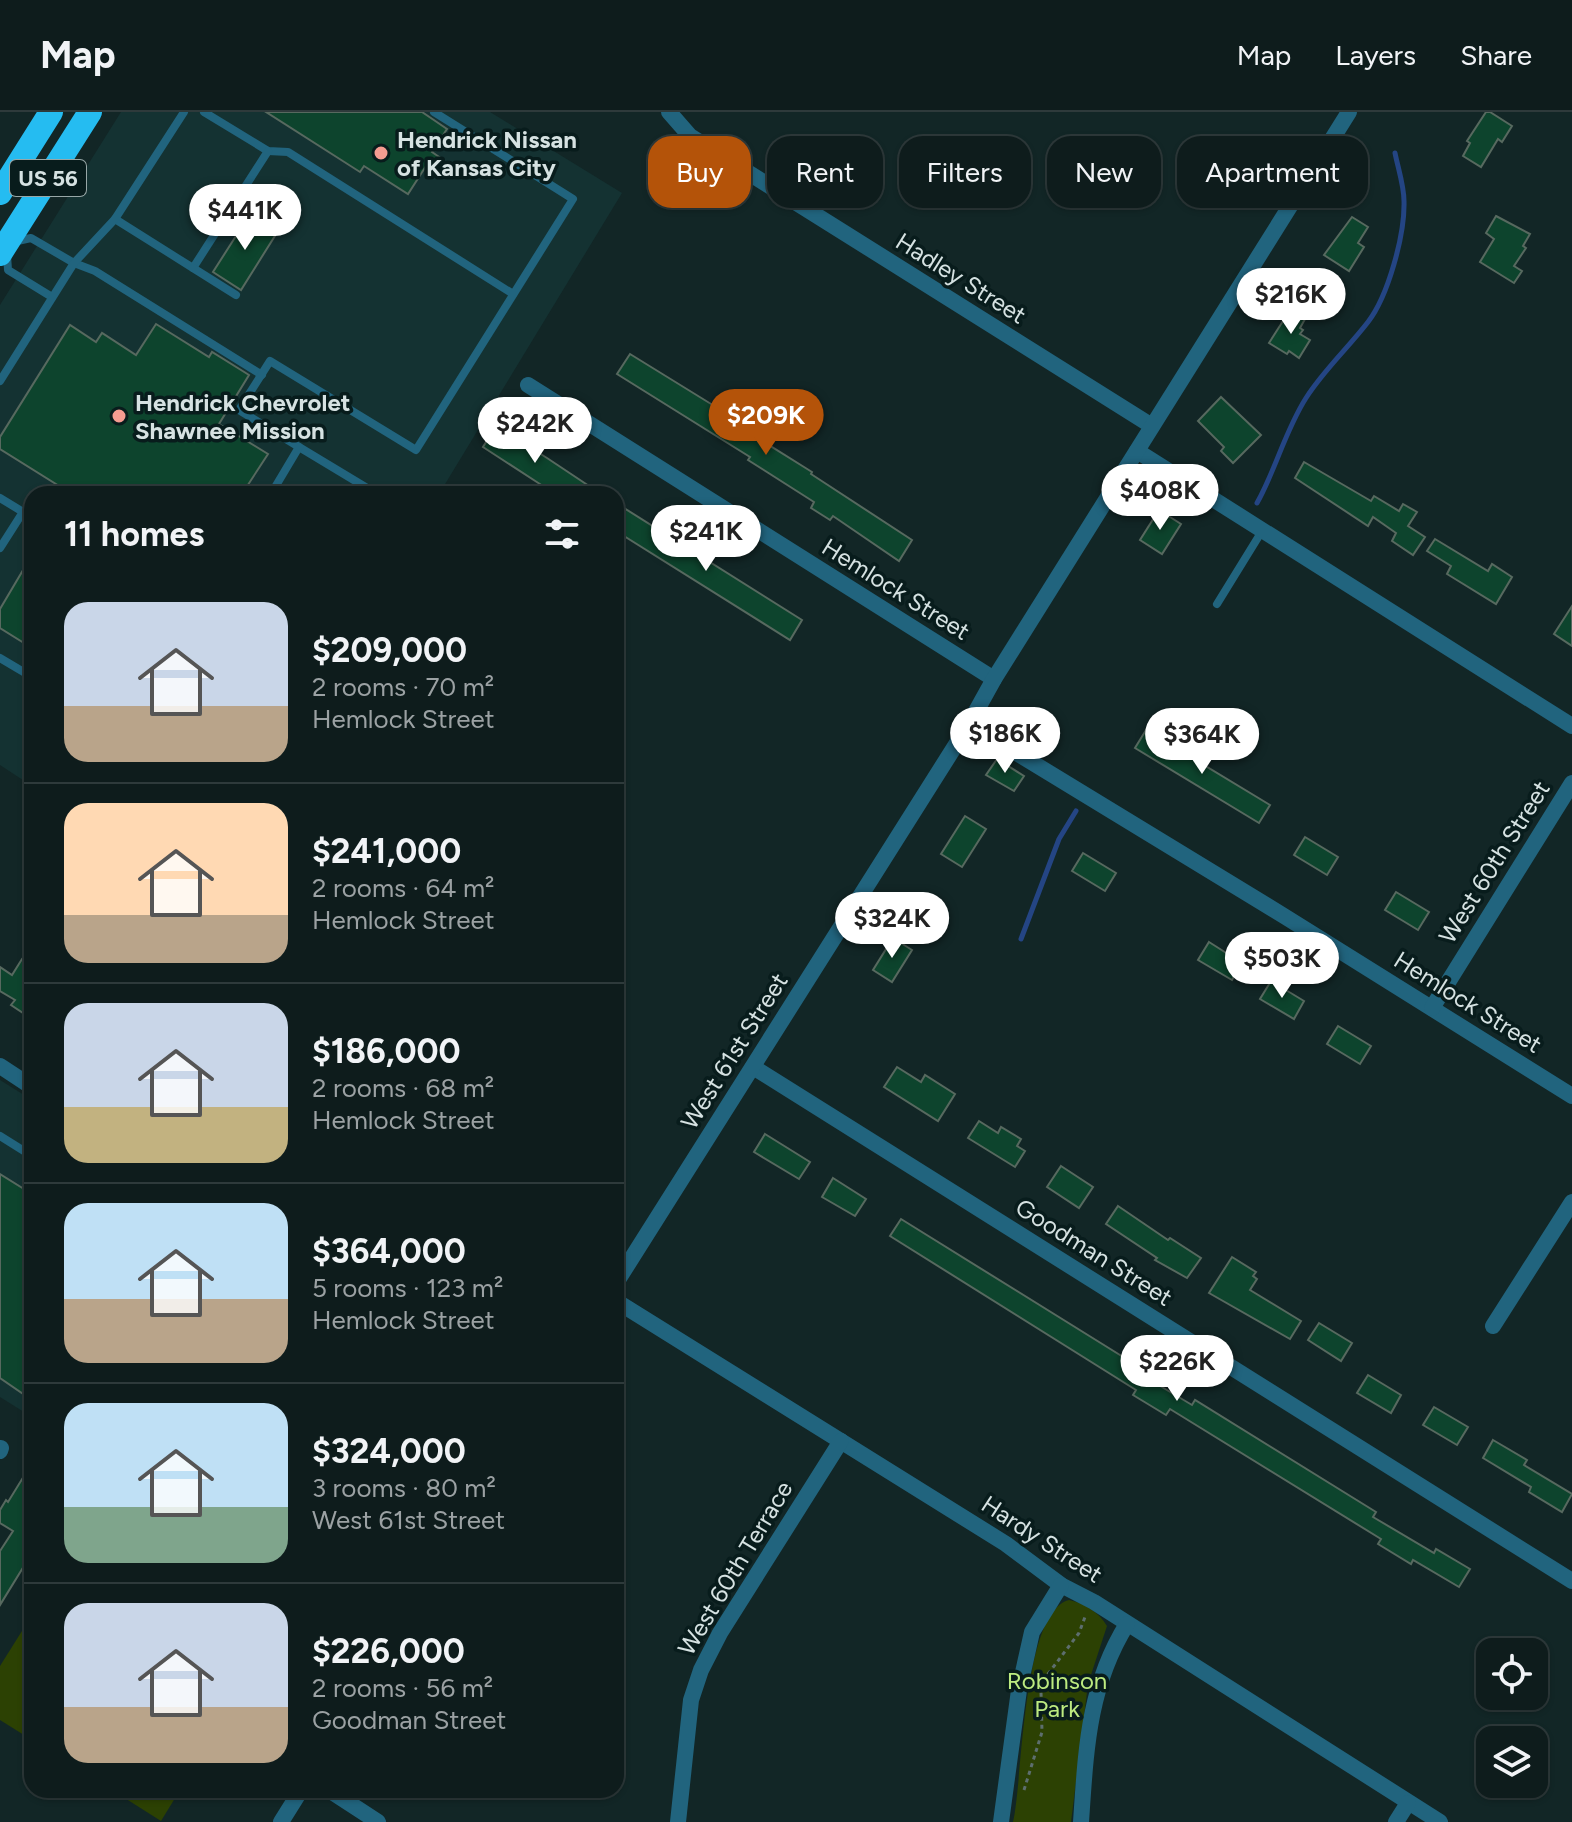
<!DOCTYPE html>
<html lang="en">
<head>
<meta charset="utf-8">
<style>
  :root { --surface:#0e1c1c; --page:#1c2929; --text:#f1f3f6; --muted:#9ba1a3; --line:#2e3a3b; --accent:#b45309 }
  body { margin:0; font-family:Figtree,sans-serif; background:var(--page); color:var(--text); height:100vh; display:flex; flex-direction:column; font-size:30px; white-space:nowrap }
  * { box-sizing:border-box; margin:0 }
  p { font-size:26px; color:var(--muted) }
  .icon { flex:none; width:44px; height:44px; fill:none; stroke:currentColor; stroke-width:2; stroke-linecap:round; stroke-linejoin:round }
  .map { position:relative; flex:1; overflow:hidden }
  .sheet { position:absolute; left:24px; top:374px; width:600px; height:1312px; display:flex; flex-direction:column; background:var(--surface); border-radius:24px; box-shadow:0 2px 6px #0004,0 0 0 2px var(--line) }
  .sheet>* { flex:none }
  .hud { position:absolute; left:648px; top:24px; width:760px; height:72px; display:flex; gap:16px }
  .fabs { position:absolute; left:1476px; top:1526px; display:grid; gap:16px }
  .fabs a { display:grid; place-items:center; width:72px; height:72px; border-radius:16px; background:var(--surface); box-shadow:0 2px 6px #0004,0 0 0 2px var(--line); font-size:40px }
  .price { position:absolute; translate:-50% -68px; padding:0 18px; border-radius:28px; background:#fff; color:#222; font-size:26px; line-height:52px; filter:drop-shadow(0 2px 4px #0008) }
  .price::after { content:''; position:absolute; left:50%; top:48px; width:24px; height:18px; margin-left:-12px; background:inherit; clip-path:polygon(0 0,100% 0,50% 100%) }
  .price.on { background:var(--accent); color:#fff }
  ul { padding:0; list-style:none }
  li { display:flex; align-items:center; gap:24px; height:200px; padding:0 40px }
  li+li { border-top:2px solid var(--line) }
  li span { display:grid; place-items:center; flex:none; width:224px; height:160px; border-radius:24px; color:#555 }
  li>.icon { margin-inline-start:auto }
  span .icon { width:96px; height:96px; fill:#fffc; stroke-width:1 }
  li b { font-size:34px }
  h2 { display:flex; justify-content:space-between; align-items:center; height:96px; padding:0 40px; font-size:34px }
  .tag { padding:0 28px; border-radius:24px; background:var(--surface); box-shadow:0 2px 6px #0004,0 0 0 2px var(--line); font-size:28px; line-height:72px }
  .tag.on { background:var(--accent); color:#fff }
  header { display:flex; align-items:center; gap:48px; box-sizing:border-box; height:112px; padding:0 40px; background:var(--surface); border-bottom:2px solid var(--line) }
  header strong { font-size:38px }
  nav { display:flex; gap:44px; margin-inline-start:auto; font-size:28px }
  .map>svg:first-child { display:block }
</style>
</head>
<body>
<header>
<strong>Map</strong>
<nav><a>Map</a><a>Layers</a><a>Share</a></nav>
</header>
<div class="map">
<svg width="1572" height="1710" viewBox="0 0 1572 1710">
  <rect width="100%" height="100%" fill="#122626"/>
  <g fill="#143232">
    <polygon points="121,0 490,0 622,81 439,382 32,382 32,674 0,653 0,193"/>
    <polygon points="0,968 32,988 32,1305 0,1285"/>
  </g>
  <g fill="#2c4103">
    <path d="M1069,1488C1084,1491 1099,1500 1107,1514L1088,1572L1071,1710H1013C1023,1668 1022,1499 1069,1488Z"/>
    <polygon points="32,1503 32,1628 0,1608 0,1554"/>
    <polygon points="112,1678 180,1678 161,1709"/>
  </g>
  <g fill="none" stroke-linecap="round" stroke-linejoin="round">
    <g stroke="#244584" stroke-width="5">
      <path d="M1257,391C1276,357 1285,319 1306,286C1323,259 1348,236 1368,210C1388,184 1405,123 1404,89C1404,74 1398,56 1395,41"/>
      <polyline points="1021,827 1059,727 1076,699"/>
    </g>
  </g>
  <g fill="#0d442d" stroke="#57695f" stroke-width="2">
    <polygon points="266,0 422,0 447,17 432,40 442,47 434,59 426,54 408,82 364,54 360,60"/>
    <polygon points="1486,0 1490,0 1512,14 1502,30 1498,27 1481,55 1463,44 1470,31 1467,29"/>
    <polygon points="250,102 278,119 241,178 213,160"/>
    <polygon points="1496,104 1530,122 1523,134 1526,136 1514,154 1522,159 1514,171 1480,150 1494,127 1486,121"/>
    <polygon points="1352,105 1368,115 1358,131 1364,135 1349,159 1324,143"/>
    <polygon points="1290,198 1305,207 1300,216 1303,218 1300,222 1310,228 1299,246 1289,239 1287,242 1269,231"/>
    <polygon points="156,212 209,245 212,240 249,263 219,312 268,342 242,382 72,382 0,337 0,325 70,213 96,230 102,221 136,243"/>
    <polygon points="630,242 750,316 748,320 812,360 811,362 912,428 899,449 833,404 830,408 811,396 814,390 748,348 750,345 617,262"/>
    <polygon points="1221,285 1261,323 1233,351 1221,339 1224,335 1198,309"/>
    <polygon points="496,314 547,346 601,382 556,382 546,376 483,335"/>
    <polygon points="1304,350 1371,389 1374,384 1399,399 1403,392 1417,400 1408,414 1425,425 1413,443 1392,429 1396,421 1373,405 1368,414 1295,366"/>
    <polygon points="616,391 802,508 790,528 616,419"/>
    <polygon points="1159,398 1181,412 1162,442 1140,428"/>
    <polygon points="1435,427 1488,459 1492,452 1512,465 1496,492 1447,462 1451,454 1427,439"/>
    <polygon points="32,443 32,536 0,516 0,497"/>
    <polygon points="1572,494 1572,534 1554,522"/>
    <polygon points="1146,618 1270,693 1259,711 1135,636"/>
    <polygon points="997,647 1024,664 1014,679 986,663"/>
    <polygon points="965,704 986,717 962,755 941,742"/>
    <polygon points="1305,725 1338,745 1327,763 1294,743"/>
    <polygon points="1083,741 1116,761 1105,779 1072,759"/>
    <polygon points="1396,780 1429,800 1418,818 1385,798"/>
    <polygon points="893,826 912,838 892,870 873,858"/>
    <polygon points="1209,830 1242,851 1232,868 1198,848"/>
    <polygon points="22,847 32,853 32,866 27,875 32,878 32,907 11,893 15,888 0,879 0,855 12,863"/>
    <polygon points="1271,869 1304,889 1294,907 1260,887"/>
    <polygon points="1338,914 1371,934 1360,952 1327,932"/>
    <polygon points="897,955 921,970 925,963 955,982 938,1009 884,975"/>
    <polygon points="979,1009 998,1021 1001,1015 1021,1027 1017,1034 1025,1039 1015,1055 968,1026"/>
    <polygon points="765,1022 810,1050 799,1067 754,1040"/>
    <polygon points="1061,1054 1093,1075 1079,1096 1047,1075"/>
    <polygon points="0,1062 32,1082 32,1288 0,1266"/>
    <polygon points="833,1066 866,1087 855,1104 822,1085"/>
    <polygon points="1118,1094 1168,1128 1170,1126 1201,1146 1187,1166 1155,1148 1157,1146 1106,1112"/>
    <polygon points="901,1107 1128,1248 1125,1253 1192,1293 1195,1288 1376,1400 1373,1405 1434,1441 1436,1437 1470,1457 1459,1475 1413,1448 1411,1452 1378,1432 1381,1427 1170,1297 1166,1303 1133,1283 1136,1278 890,1124"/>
    <polygon points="1232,1145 1256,1160 1253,1164 1257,1167 1250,1178 1301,1209 1290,1227 1209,1181"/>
    <polygon points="1319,1211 1352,1231 1341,1249 1308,1228"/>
    <polygon points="1368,1263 1401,1283 1391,1301 1357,1281"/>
    <polygon points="1434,1295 1468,1315 1457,1333 1423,1313"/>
    <polygon points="1493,1328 1527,1348 1524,1353 1572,1382 1562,1400 1529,1380 1531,1375 1483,1346"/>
    <polygon points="32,1351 32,1441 0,1493 0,1439 13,1419 0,1411 0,1398 6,1388 8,1390"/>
  </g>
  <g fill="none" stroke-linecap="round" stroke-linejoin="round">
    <polyline stroke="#5d6e6e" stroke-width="3" stroke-dasharray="4 4" stroke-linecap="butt" points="1024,1678 1042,1620 1041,1580 1048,1562 1079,1521 1085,1505"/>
    <g stroke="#21647e" stroke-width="8">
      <polyline points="204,0 268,39 288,40 513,182"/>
      <polyline points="115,107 193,156 268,39"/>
      <polyline points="13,130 31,126 74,151 95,159 262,263"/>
      <polyline points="7,143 8,158 52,185"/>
      <polyline points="193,156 236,183"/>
      <polyline points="0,269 74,151 115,107 184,0"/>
      <polyline points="299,335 377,382"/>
      <polyline points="271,382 299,335 239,298 270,249 416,338 573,87 434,0"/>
      <polyline points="0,386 23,400 0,436"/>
      <polyline points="1217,492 1262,419"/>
      <polyline points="0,546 32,565"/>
      <polyline points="0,1024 32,1044"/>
    </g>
    <g stroke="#21647e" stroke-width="16">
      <polyline points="669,0 690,24 1152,314"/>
      <polyline points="528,273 994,567"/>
      <polyline points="1137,339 1572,614"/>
      <polyline points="969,612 1284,804 1572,984"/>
      <polyline points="1432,896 1572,671"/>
      <polyline points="0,954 32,975"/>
      <polyline points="753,955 1572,1469"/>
      <polyline points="616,1171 969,612 994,567 1349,0"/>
      <polyline points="616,1189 1006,1432 1061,1473 1094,1490 1440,1710"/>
      <polyline points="1493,1214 1572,1090"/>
      <polyline points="0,1339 1,1336"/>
      <polyline points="329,1678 378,1710"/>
      <polyline points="281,1710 301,1678"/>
      <polyline points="678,1710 691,1588 701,1558 720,1521 841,1329"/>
      <polyline points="1001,1710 1019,1578 1032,1520 1061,1473"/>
      <path d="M1081,1710C1086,1638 1088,1575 1127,1512"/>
      <polyline points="1396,1710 1408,1691"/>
    </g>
    <g stroke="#25bcf1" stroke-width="24">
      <polyline points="0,81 51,0"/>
      <polyline points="0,142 90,0"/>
    </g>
  </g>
  <g fill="#f59c91" stroke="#081c1c" stroke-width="3">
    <circle cx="381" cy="41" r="8"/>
    <circle cx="119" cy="304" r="8"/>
  </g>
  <g text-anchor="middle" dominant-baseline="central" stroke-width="7" stroke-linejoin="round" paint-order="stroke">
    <rect fill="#081c1c" stroke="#98a7a7" stroke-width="2" x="10" y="48" width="76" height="36" rx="6"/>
    <g font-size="22" font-weight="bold" fill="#d6e2e2">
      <text x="48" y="66">US 56</text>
    </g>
    <g font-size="24" font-weight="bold" fill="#d6e2e2" stroke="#081c1c" text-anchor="start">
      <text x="397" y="27">Hendrick Nissan<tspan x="397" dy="28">of Kansas City</tspan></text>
      <text x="135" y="290">Hendrick Chevrolet<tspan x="135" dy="28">Shawnee Mission</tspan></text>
    </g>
    <g font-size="24" fill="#d6e2e2" stroke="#081c1c">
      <text transform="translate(961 166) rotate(32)">Hadley Street</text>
      <text transform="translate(896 477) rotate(32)">Hemlock Street</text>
      <text transform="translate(1494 750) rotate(-58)">West 60th Street</text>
      <text transform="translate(1468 890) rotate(32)">Hemlock Street</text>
      <text transform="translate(734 939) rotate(-58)">West 61st Street</text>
      <text transform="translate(1094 1140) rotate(32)">Goodman Street</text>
      <text transform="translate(1042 1427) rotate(33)">Hardy Street</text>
      <text transform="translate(735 1456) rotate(-59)">West 60th Terrace</text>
    </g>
    <g font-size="24" fill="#bdeb80" stroke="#081c1c">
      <text x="1057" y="1568">Robinson<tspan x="1057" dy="28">Park</tspan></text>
    </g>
  </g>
</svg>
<div class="fabs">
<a><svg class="icon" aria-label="locate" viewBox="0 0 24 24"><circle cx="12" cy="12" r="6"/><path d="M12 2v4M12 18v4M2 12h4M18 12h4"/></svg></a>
<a><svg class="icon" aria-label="layers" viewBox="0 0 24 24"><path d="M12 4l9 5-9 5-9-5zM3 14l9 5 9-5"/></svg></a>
</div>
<b class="price" style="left:245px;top:140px">$441K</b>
<b class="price" style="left:1291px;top:224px">$216K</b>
<b class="price on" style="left:766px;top:345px">$209K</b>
<b class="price" style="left:535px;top:353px">$242K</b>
<b class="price" style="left:1160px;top:420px">$408K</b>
<b class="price" style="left:706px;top:461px">$241K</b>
<b class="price" style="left:1005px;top:663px">$186K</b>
<b class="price" style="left:1202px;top:664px">$364K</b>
<b class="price" style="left:892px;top:848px">$324K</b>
<b class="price" style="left:1282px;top:888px">$503K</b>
<b class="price" style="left:1177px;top:1291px">$226K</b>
<div class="hud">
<a class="tag on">Buy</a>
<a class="tag">Rent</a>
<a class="tag">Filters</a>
<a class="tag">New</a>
<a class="tag">Apartment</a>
</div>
<section class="sheet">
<h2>11 homes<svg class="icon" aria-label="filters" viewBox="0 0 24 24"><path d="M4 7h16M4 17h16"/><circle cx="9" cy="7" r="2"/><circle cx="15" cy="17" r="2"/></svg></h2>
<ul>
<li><span style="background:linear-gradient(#c9d6e8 65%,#b9a48a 0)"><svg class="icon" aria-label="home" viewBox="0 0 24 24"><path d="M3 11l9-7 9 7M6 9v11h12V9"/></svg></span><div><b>$209,000</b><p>2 rooms · 70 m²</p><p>Hemlock Street</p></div></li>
<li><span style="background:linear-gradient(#ffd9b3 70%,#b9a48a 0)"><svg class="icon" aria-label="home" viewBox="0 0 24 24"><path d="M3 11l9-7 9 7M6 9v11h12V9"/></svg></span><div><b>$241,000</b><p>2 rooms · 64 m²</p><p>Hemlock Street</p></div></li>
<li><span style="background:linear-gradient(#c9d6e8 65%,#c2b280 0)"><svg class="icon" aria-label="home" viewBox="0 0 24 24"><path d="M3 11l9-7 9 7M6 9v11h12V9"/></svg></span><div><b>$186,000</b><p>2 rooms · 68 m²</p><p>Hemlock Street</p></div></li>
<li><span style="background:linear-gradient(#bfe0f5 60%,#b9a48a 0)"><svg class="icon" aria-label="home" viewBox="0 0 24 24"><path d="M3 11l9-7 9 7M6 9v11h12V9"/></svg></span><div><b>$364,000</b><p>5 rooms · 123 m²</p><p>Hemlock Street</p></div></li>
<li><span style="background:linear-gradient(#bfe0f5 65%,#7fa58c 0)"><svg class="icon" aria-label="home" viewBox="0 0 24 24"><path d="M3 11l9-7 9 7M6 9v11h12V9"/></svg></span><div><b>$324,000</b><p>3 rooms · 80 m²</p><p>West 61st Street</p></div></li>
<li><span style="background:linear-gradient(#c9d6e8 65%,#b9a48a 0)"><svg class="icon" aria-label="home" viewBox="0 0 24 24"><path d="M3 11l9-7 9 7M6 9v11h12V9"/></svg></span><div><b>$226,000</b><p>2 rooms · 56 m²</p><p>Goodman Street</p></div></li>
</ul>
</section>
</div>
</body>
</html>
